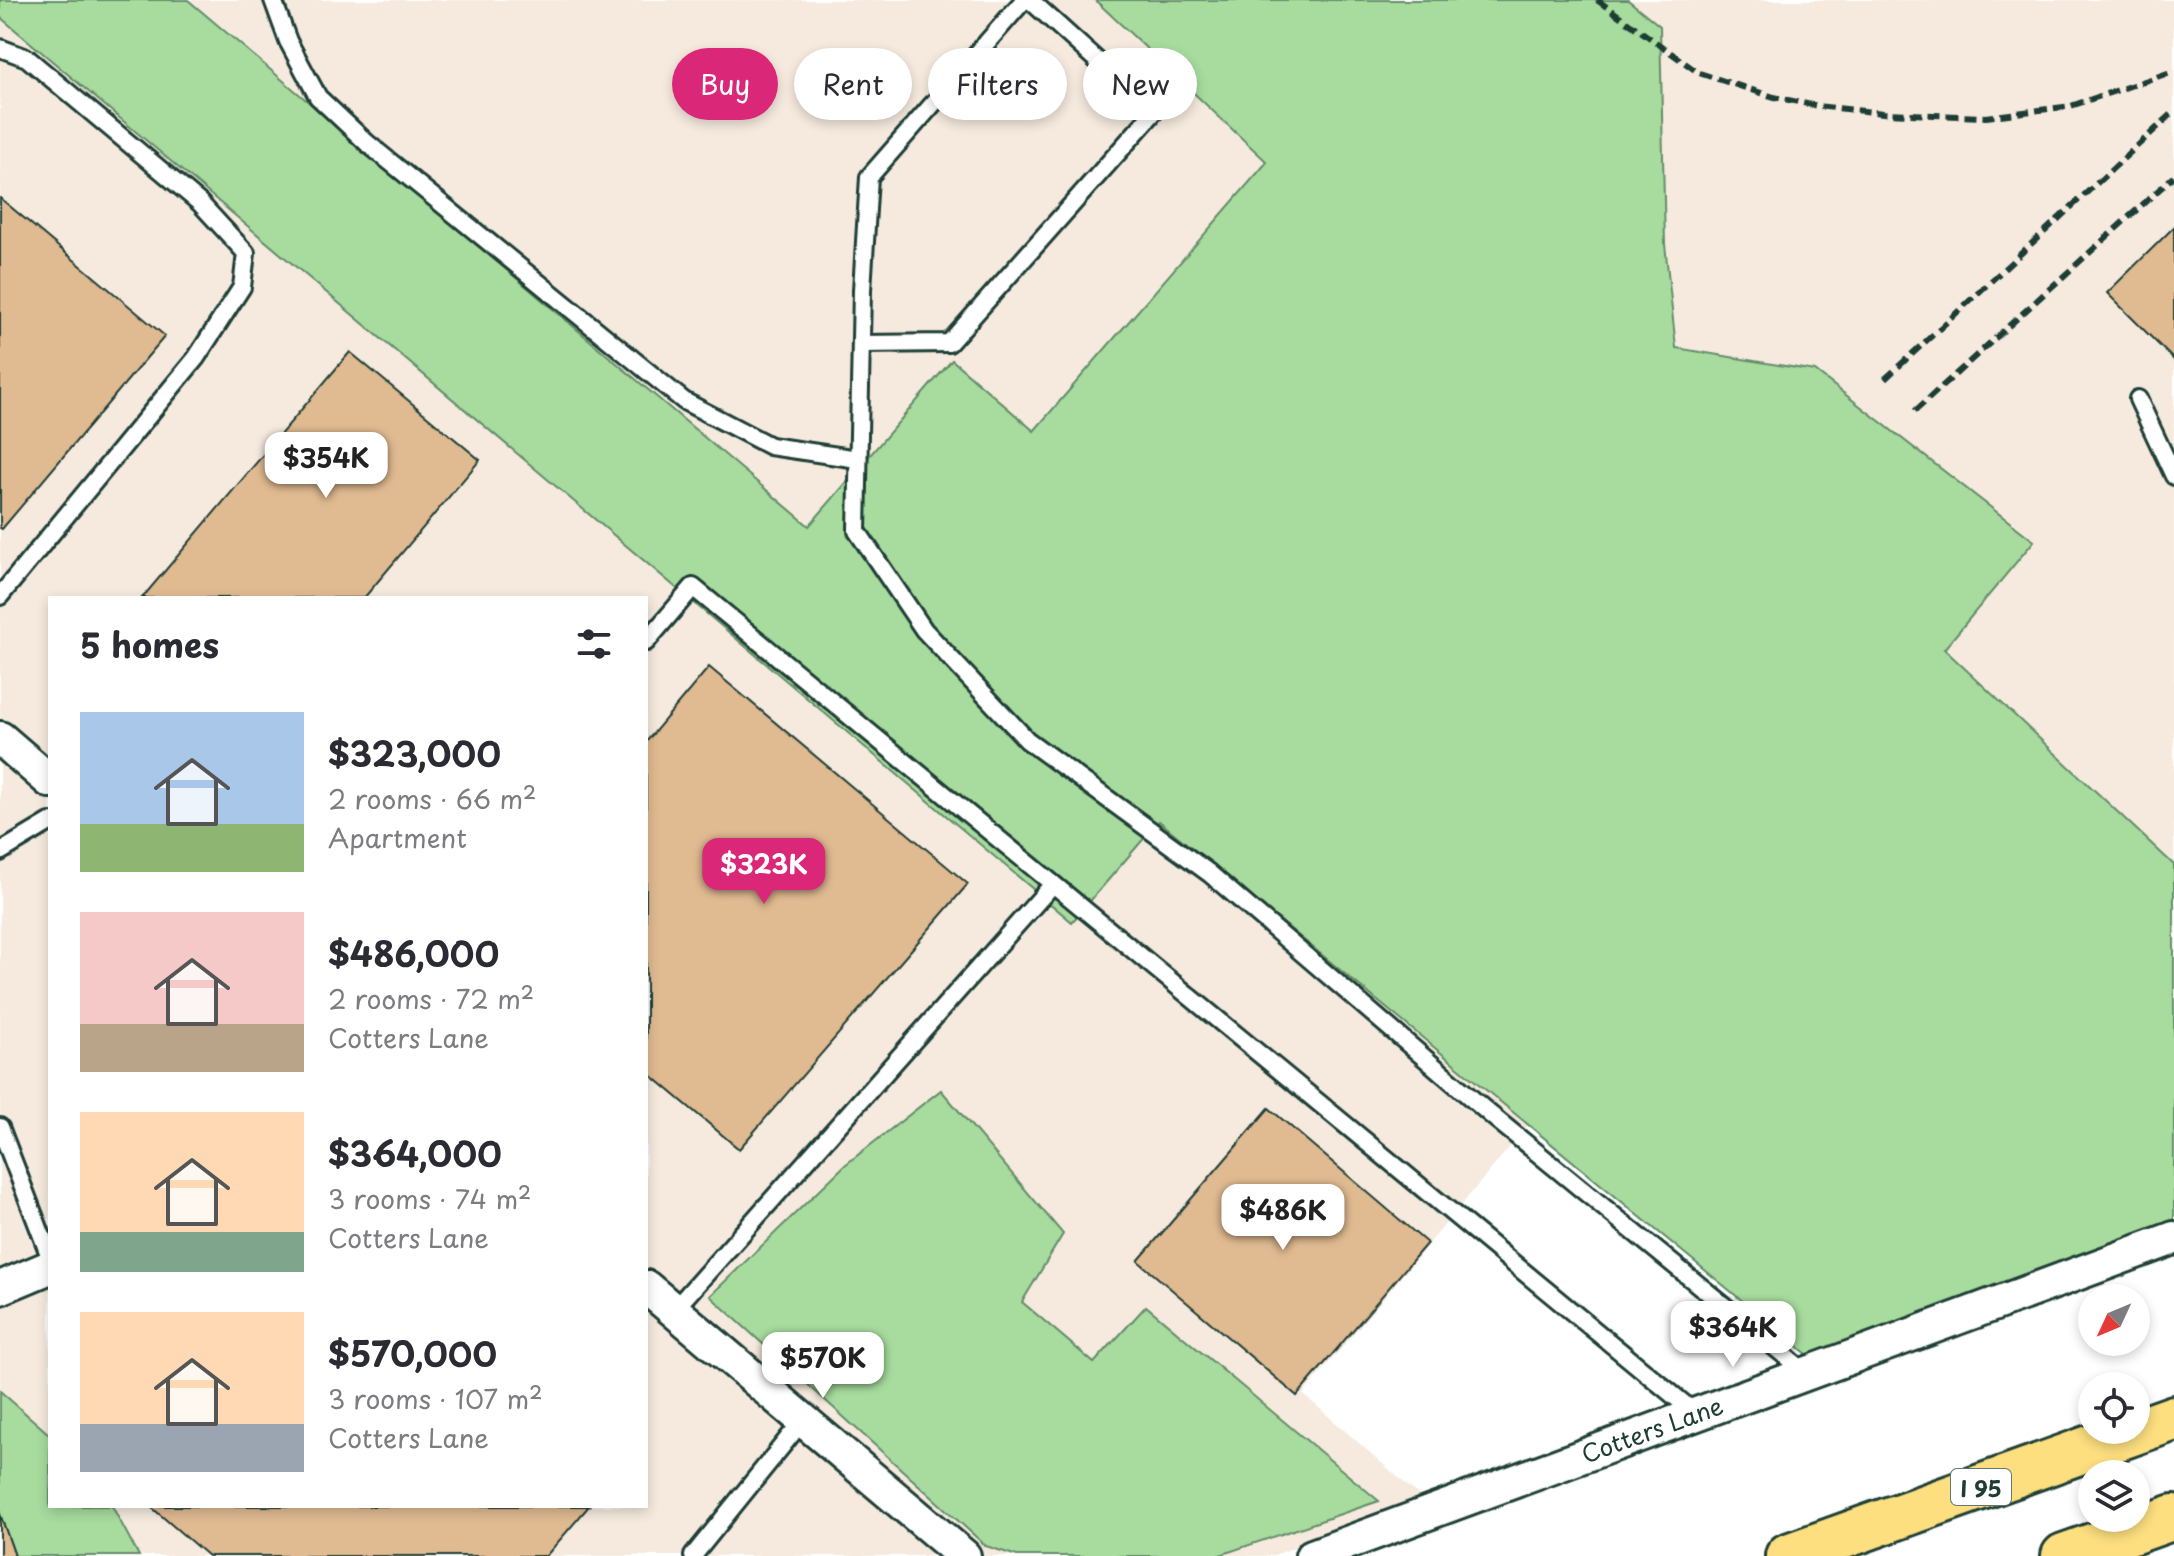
<!DOCTYPE html>
<html lang="en">
<head>
<meta charset="utf-8">
<style>
  :root { --surface:#fff; --page:#f7f7f7; --text:#2b2b33; --muted:#7c7c81; --accent:#db2777 }
  body { margin:0; font-family:"Playpen Sans",sans-serif; background:var(--page); color:var(--text); height:100vh; display:flex; flex-direction:column; font-size:30px; white-space:nowrap }
  * { box-sizing:border-box; margin:0 }
  p { font-size:26px; color:var(--muted) }
  .icon { flex:none; width:44px; height:44px; fill:none; stroke:currentColor; stroke-width:2; stroke-linecap:round; stroke-linejoin:round }
  .map { position:relative; flex:1; overflow:hidden }
  .drawer { position:absolute; left:48px; top:596px; width:600px; height:912px; display:flex; flex-direction:column; background:var(--surface); border-radius:0px; box-shadow:0 4px 12px #0003 }
  .drawer>* { flex:none }
  .guide { position:absolute; left:672px; top:48px; width:760px; height:72px; display:flex; gap:16px }
  .needle { width:52px; rotate:226deg }
  .fabs { position:absolute; left:2078px; top:1284px; display:grid; gap:16px }
  .fabs a { display:grid; place-items:center; width:72px; height:72px; border-radius:50%; background:var(--surface); box-shadow:0 4px 12px #0003; font-size:40px }
  .price { position:absolute; translate:-50% -68px; padding:0 18px; border-radius:16px; background:#fff; color:#222; font-size:26px; line-height:52px; filter:drop-shadow(0 2px 4px #0008) }
  .price::after { content:''; position:absolute; left:50%; top:48px; width:24px; height:18px; margin-left:-12px; background:inherit; clip-path:polygon(0 0,100% 0,50% 100%) }
  .price.on { background:var(--accent); color:#fff }
  ul { padding:0; list-style:none }
  li { display:flex; align-items:center; gap:24px; height:200px; padding:0 32px }
  li span { display:grid; place-items:center; flex:none; width:224px; height:160px; border-radius:0px; color:#555 }
  li>.icon { margin-inline-start:auto }
  span .icon { width:96px; height:96px; fill:#fffc; stroke-width:1 }
  li b { font-size:34px }
  h2 { display:flex; justify-content:space-between; align-items:center; height:96px; padding:0 32px; font-size:34px }
  .chip { padding:0 28px; border-radius:36px; background:var(--surface); box-shadow:0 4px 12px #0003; font-size:28px; line-height:72px }
  .chip.on { background:var(--accent); color:#fff }
  .map>svg:first-child { display:block }
</style>
</head>
<body>
<div class="map">
<svg width="2174" height="1556" viewBox="0 0 2174 1556">
  <rect width="100%" height="100%" fill="#fff"/>
  <filter id="ink" filterUnits="userSpaceOnUse"><feTurbulence type="fractalNoise" baseFrequency=".0125" numOctaves="2"/><feDisplacementMap in="SourceGraphic" scale="16" xChannelSelector="R" yChannelSelector="G"/><feConvolveMatrix kernelMatrix="1 2 1 2 8 2 1 2 1" color-interpolation-filters="sRGB"/></filter>
  <g filter="url(#ink)">
    <g fill="#f6eade" fill-rule="evenodd">
      <polygon points="188,0 1095,0 1267,162 1034,431 952,360 809,526"/>
      <polygon points="1628,0 2174,0 2174,865 1943,648 2033,541 1815,371 1676,348 1665,244 1660,26"/>
      <path d="M0,17L1071,922L1159,821L1529,1124L1303,1394L1425,1501L1271,1556H0ZM50,598H646V1506H50Z"/>
    </g>
    <g fill="#a7dc9e" stroke="#638c69" stroke-width="2">
      <polygon points="0,0 188,0 809,526 952,360 1034,431 1267,162 1095,0 1628,0 1660,26 1665,244 1676,348 1815,371 2034,541 1944,649 2174,865 2174,1229 1813,1359 1159,821 1072,922 0,17"/>
      <polygon points="941,1090 1063,1234 1022,1302 1094,1363 1146,1306 1379,1501 1217,1556 1017,1556 986,1546 710,1296 845,1165"/>
      <polygon points="0,1391 50,1435 50,1506 112,1506 139,1556 15,1556 0,1514"/>
    </g>
    <g fill="#e0ba91" stroke="#1f3d34" stroke-width="2">
      <polygon points="0,198 165,336 2,529 0,528"/>
      <polygon points="2174,227 2174,360 2107,293"/>
      <polygon points="350,352 480,460 364,598 142,598"/>
      <polygon points="709,667 968,884 739,1149 646,1071 646,742"/>
      <polygon points="1269,1108 1427,1243 1297,1396 1138,1261"/>
      <polygon points="150,1506 589,1506 546,1556 208,1556"/>
      <polygon points="0,1514 15,1556 0,1556"/>
    </g>
    <g fill="none" stroke-linecap="round" stroke-linejoin="round">
      <defs>
        <g id="lane">
          <polyline points="273,0 288,41 318,97 367,143 684,401 770,446 858,459"/>
          <polyline points="1024,0 869,177 862,290 857,531 924,630 1027,740 1209,873 1491,1115 1805,1372"/>
          <polyline points="0,48 27,58 200,203 246,253 242,287 196,358 0,596"/>
          <polyline points="861,344 949,343 1154,112 1030,0"/>
          <polyline points="2138,399 2174,476"/>
          <polyline points="646,642 693,587 1695,1413"/>
          <polyline points="0,852 50,822"/>
          <polyline points="0,1127 50,1257"/>
          <polyline points="673,1311 1053,884"/>
          <polyline points="693,1556 803,1420"/>
        </g>
        <g id="street">
          <polyline points="0,738 50,781"/>
          <polyline points="646,1287 964,1556"/>
          <polyline points="0,1288 50,1267"/>
          <polyline points="1312,1556 2174,1238"/>
        </g>
        <g id="highway">
          <polyline points="1788,1556 2174,1418"/>
          <polyline points="2064,1556 2174,1517"/>
        </g>
      </defs>
      <use href="#lane" stroke="#1f3d34" stroke-width="22"/>
      <use href="#street" stroke="#1f3d34" stroke-width="38"/>
      <use href="#highway" stroke="#1f3d34" stroke-width="50"/>
      <use href="#lane" stroke="#fff" stroke-width="16"/>
      <use href="#street" stroke="#fff" stroke-width="32"/>
      <use href="#highway" stroke="#fddf80" stroke-width="44"/>
      <g stroke="#1f3d34" stroke-width="6" stroke-dasharray="12 6" stroke-linecap="butt">
        <polyline points="1597,0 1699,73 1774,97 1817,106 1883,113 1986,117 2071,106 2174,71"/>
        <polyline points="1885,379 2174,112"/>
        <polyline points="1915,411 2174,176"/>
      </g>
    </g>
  </g>
  <g text-anchor="middle" dominant-baseline="central" stroke-width="6" stroke-linejoin="round" paint-order="stroke">
    <rect fill="#fff" stroke="#627771" stroke-width="2" x="1951" y="1469" width="60" height="36" rx="6"/>
    <g font-size="22" font-weight="bold" fill="#1f3d34">
      <text x="1981" y="1487">I 95</text>
    </g>
    <g font-size="24" fill="#1f3d34" stroke="#fff">
      <text transform="translate(1652 1429) rotate(-20)">Cotters Lane</text>
    </g>
  </g>
</svg>
<div class="fabs">
<a><svg class="needle" viewBox="-14 -14 28 28"><path d="M0-13l5 13h-10z" fill="#e53935"/><path d="M0 13l5-13h-10z" fill="#7c7c81"/></svg></a>
<a><svg class="icon" aria-label="locate" viewBox="0 0 24 24"><circle cx="12" cy="12" r="6"/><path d="M12 2v4M12 18v4M2 12h4M18 12h4"/></svg></a>
<a><svg class="icon" aria-label="layers" viewBox="0 0 24 24"><path d="M12 4l9 5-9 5-9-5zM3 14l9 5 9-5"/></svg></a>
</div>
<b class="price" style="left:326px;top:500px">$354K</b>
<b class="price on" style="left:764px;top:906px">$323K</b>
<b class="price" style="left:1283px;top:1252px">$486K</b>
<b class="price" style="left:1733px;top:1369px">$364K</b>
<b class="price" style="left:823px;top:1400px">$570K</b>
<div class="guide">
<a class="chip on">Buy</a>
<a class="chip">Rent</a>
<a class="chip">Filters</a>
<a class="chip">New</a>
</div>
<section class="drawer">
<h2>5 homes<svg class="icon" aria-label="filters" viewBox="0 0 24 24"><path d="M4 7h16M4 17h16"/><circle cx="9" cy="7" r="2"/><circle cx="15" cy="17" r="2"/></svg></h2>
<ul>
<li><span style="background:linear-gradient(#a9c7e8 70%,#8fb573 0)"><svg class="icon" aria-label="home" viewBox="0 0 24 24"><path d="M3 11l9-7 9 7M6 9v11h12V9"/></svg></span><div><b>$323,000</b><p>2 rooms · 66 m²</p><p>Apartment</p></div></li>
<li><span style="background:linear-gradient(#f6c9c9 70%,#b9a48a 0)"><svg class="icon" aria-label="home" viewBox="0 0 24 24"><path d="M3 11l9-7 9 7M6 9v11h12V9"/></svg></span><div><b>$486,000</b><p>2 rooms · 72 m²</p><p>Cotters Lane</p></div></li>
<li><span style="background:linear-gradient(#ffd9b3 75%,#7fa58c 0)"><svg class="icon" aria-label="home" viewBox="0 0 24 24"><path d="M3 11l9-7 9 7M6 9v11h12V9"/></svg></span><div><b>$364,000</b><p>3 rooms · 74 m²</p><p>Cotters Lane</p></div></li>
<li><span style="background:linear-gradient(#ffd9b3 70%,#9aa5b1 0)"><svg class="icon" aria-label="home" viewBox="0 0 24 24"><path d="M3 11l9-7 9 7M6 9v11h12V9"/></svg></span><div><b>$570,000</b><p>3 rooms · 107 m²</p><p>Cotters Lane</p></div></li>
</ul>
</section>
</div>
</body>
</html>
